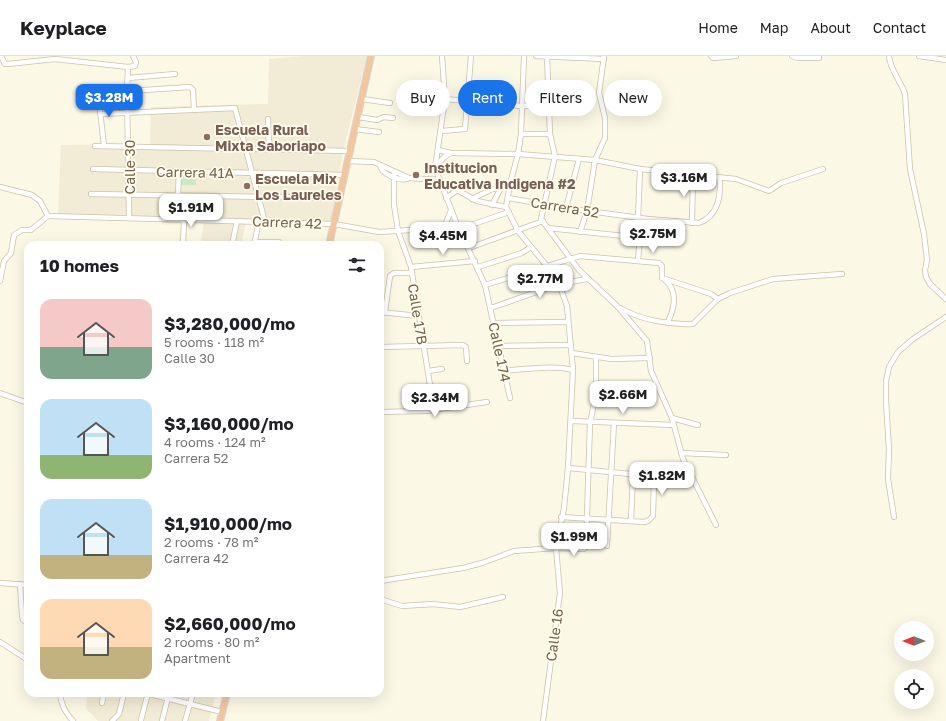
<!DOCTYPE html>
<html lang="en">
<head>
<meta charset="utf-8">
<style>
  :root { --surface:#fff; --page:#f2f2f2; --text:#202124; --muted:#757577; --line:#e0e0e0; --accent:#1a73e8 }
  body { margin:0; font-family:"Golos Text",sans-serif; background:var(--page); color:var(--text); height:100vh; display:flex; flex-direction:column; font-size:15px; white-space:nowrap }
  * { box-sizing:border-box; margin:0 }
  p { font-size:13px; color:var(--muted) }
  .icon { flex:none; width:22px; height:22px; fill:none; stroke:currentColor; stroke-width:2; stroke-linecap:round; stroke-linejoin:round }
  .map { position:relative; flex:1; overflow:hidden }
  .side { position:absolute; left:24px; top:185px; width:360px; height:456px; display:flex; flex-direction:column; background:var(--surface); border-radius:12px; box-shadow:0 4px 16px #0002 }
  .side>* { flex:none }
  .banner { position:absolute; left:396px; top:24px; width:380px; height:36px; display:flex; gap:8px }
  .needle { width:26px; rotate:270deg }
  .fabs { position:absolute; left:894px; top:565px; display:grid; gap:8px }
  .fabs a { display:grid; place-items:center; width:40px; height:40px; border-radius:50%; background:var(--surface); box-shadow:0 4px 16px #0002; font-size:20px }
  .price { position:absolute; translate:-50% -34px; padding:0 9px; border-radius:8px; background:#fff; color:#222; font-size:13px; line-height:26px; filter:drop-shadow(0 1px 2px #0008) }
  .price::after { content:''; position:absolute; left:50%; top:24px; width:12px; height:9px; margin-left:-6px; background:inherit; clip-path:polygon(0 0,100% 0,50% 100%) }
  .price.selected { background:var(--accent); color:#fff }
  ul { padding:0; list-style:none }
  li { display:flex; align-items:center; gap:12px; height:100px; padding:0 16px }
  li span { display:grid; place-items:center; flex:none; width:112px; height:80px; border-radius:12px; color:#555 }
  li>.icon { margin-inline-start:auto }
  span .icon { width:48px; height:48px; fill:#fffc; stroke-width:1 }
  li b { font-size:17px }
  h2 { display:flex; justify-content:space-between; align-items:center; height:48px; padding:0 16px; font-size:17px }
  .chip { padding:0 14px; border-radius:18px; background:var(--surface); box-shadow:0 4px 16px #0002; font-size:14px; line-height:36px }
  .chip.selected { background:var(--accent); color:#fff }
  header { display:flex; align-items:center; gap:24px; box-sizing:border-box; height:56px; padding:0 20px; background:var(--surface); border-bottom:1px solid var(--line) }
  header strong { font-size:19px }
  nav { display:flex; gap:22px; margin-inline-start:auto; font-size:14px }
  .map>svg:first-child { display:block }
</style>
</head>
<body>
<header>
<strong>Keyplace</strong>
<nav><a>Home</a><a>Map</a><a>About</a><a>Contact</a></nav>
</header>
<div class="map">
<svg width="946" height="665" viewBox="0 0 946 665">
  <rect width="100%" height="100%" fill="#fbf8e6"/>
  <g fill="#f2ebd5">
    <polygon points="305,0 367,0 343,96 331,166 246,165 241,189 201,189 204,162 58,159 61,89 150,88 151,51 268,48 269,3"/>
    <polygon points="87,637 216,637 209,665 98,665 86,653"/>
  </g>
  <rect fill="#cce8c5" x="180" y="120" width="16" height="9"/>
  <g fill="none" stroke-linecap="round" stroke-linejoin="round">
    <defs>
      <g id="minor">
        <polyline points="1,0 5,8 8,8 55,3 128,11 135,10 136,6 133,0"/>
        <polyline points="442,0 445,43 435,112 458,171 485,229 510,342"/>
        <polyline points="524,0 521,78 518,98 510,128 506,151 518,175 547,210 559,228 567,250 573,314 568,412 564,452 556,492 560,537 543,665"/>
        <polyline points="536,0 604,3"/>
        <polyline points="547,0 550,78 555,100 541,163 579,214 617,250 647,285 651,315 672,362 683,403 716,469"/>
        <polyline points="711,0 713,2 736,0"/>
        <polyline points="792,0 798,2 819,2 819,0"/>
        <path d="M889,0C890,14 901,25 905,38L910,113L924,178L927,204L925,214L926,221L930,228L946,243"/>
        <polyline points="919,0 946,4"/>
        <polyline points="128,11 127,35 129,162"/>
        <polyline points="128,22 175,18"/>
        <polyline points="362,43 390,47"/>
        <polyline points="445,43 521,50 548,50"/>
        <polyline points="101,58 235,52 265,166"/>
        <polyline points="358,61 377,64 384,61 393,62"/>
        <polyline points="268,63 269,93"/>
        <polyline points="355,73 379,76"/>
        <polyline points="441,75 465,73 471,0"/>
        <polyline points="521,78 550,78"/>
        <polyline points="95,90 350,95"/>
        <polyline points="104,90 98,37 190,31 193,34 194,54"/>
        <polyline points="438,94 451,97 518,98 595,104 640,113 736,123 769,135 781,127 823,113"/>
        <polyline points="348,105 374,106 409,122 439,124 477,145 506,151"/>
        <path d="M380,109C381,118 398,125 407,123"/>
        <polyline points="435,112 444,101 451,97"/>
        <polyline points="93,113 345,119"/>
        <polyline points="394,116 394,149 398,175 411,211 434,354"/>
        <polyline points="0,131 32,139 40,145 48,160"/>
        <polyline points="91,138 339,142"/>
        <polyline points="178,139 179,115"/>
        <polyline points="446,142 456,135"/>
        <path d="M508,142L566,152L648,163L699,167C718,160 722,139 719,121"/>
        <polyline points="472,143 490,134 510,128"/>
        <polyline points="492,149 502,130"/>
        <polyline points="566,152 579,103"/>
        <polyline points="48,160 334,168 379,176 458,171"/>
        <polyline points="692,167 693,118"/>
        <polyline points="444,172 451,154"/>
        <polyline points="548,172 662,184 665,180 667,165"/>
        <polyline points="459,173 509,156"/>
        <polyline points="580,176 587,155 595,104 605,82 605,62 599,37 604,0"/>
        <polyline points="255,186 279,186"/>
        <polyline points="183,189 184,163"/>
        <polyline points="232,189 237,165"/>
        <polyline points="254,189 259,165"/>
        <polyline points="469,192 543,165"/>
        <polyline points="638,204 640,182 638,162 640,113"/>
        <polyline points="411,211 475,205"/>
        <polyline points="478,211 522,197 531,191"/>
        <path d="M665,224C678,235 675,251 668,266"/>
        <polyline points="0,225 4,205 11,197 14,179 22,174 31,174 48,160"/>
        <polyline points="485,229 580,200 659,207 662,210 662,222 711,238 718,243"/>
        <polyline points="491,252 559,228 587,223"/>
        <path d="M620,252C641,264 669,269 693,268L718,243L730,237L773,223L842,218"/>
        <polyline points="380,256 418,260"/>
        <polyline points="385,256 390,220 394,217 412,217"/>
        <polyline points="494,267 568,266"/>
        <polyline points="498,290 571,289"/>
        <polyline points="380,291 463,289 466,291 467,305"/>
        <polyline points="572,297 611,303 650,302"/>
        <polyline points="428,315 442,313"/>
        <path d="M503,315C526,313 551,309 573,314"/>
        <polyline points="0,337 28,347"/>
        <polyline points="380,356 426,355 487,346"/>
        <polyline points="672,362 698,369"/>
        <polyline points="572,365 674,369"/>
        <polyline points="681,397 726,399"/>
        <polyline points="561,461 644,466 648,465 653,460 654,424 651,420 568,412"/>
        <polyline points="894,461 888,423 889,393 886,345 886,325 889,311 898,296 913,283 946,261"/>
        <polyline points="631,465 633,419"/>
        <polyline points="607,490 614,367"/>
        <polyline points="380,525 463,512 482,507 514,495 556,492 584,493 586,491 590,367 596,338 596,301"/>
        <polyline points="0,527 28,529"/>
        <polyline points="20,528 22,559 23,564 28,567"/>
        <polyline points="380,543 402,550 433,548 460,551 503,541"/>
        <polyline points="0,586 28,604"/>
        <path d="M60,637C61,649 65,656 73,665"/>
        <polyline points="146,637 222,656"/>
        <polyline points="102,647 104,637"/>
        <polyline points="141,664 148,637"/>
        <polyline points="112,665 119,658 124,637"/>
        <polyline points="162,665 169,637"/>
        <polyline points="185,665 193,637"/>
      </g>
      <g id="highway">
        <polyline points="329,189 371,0"/>
        <polyline points="220,665 227,637"/>
      </g>
    </defs>
    <use href="#minor" stroke="#ccc2ad" stroke-width="6"/>
    <use href="#highway" stroke="#dbd6d0" stroke-width="8"/>
    <use href="#minor" stroke="#fff" stroke-width="4.5"/>
    <use href="#highway" stroke="#f2c7a0" stroke-width="6"/>
  </g>
  <g fill="#8d6e63" stroke="#fefbec" stroke-width="1.5">
    <circle cx="207" cy="81" r="4"/>
    <circle cx="416" cy="119" r="4"/>
    <circle cx="247" cy="130" r="4"/>
  </g>
  <g text-anchor="middle" dominant-baseline="central" stroke-width="3.5" stroke-linejoin="round" paint-order="stroke">
    <g font-size="14" font-weight="bold" fill="#785e54" stroke="#fefbec" text-anchor="start">
      <text x="215" y="73">Escuela Rural<tspan x="215" dy="16">Mixta Saboriapo</tspan></text>
      <text x="424" y="111">Institucion<tspan x="424" dy="16">Educativa Indigena #2</tspan></text>
      <text x="255" y="122">Escuela Mix<tspan x="255" dy="16">Los Laureles</tspan></text>
    </g>
    <g font-size="14" fill="#73634c" stroke="#fefbec">
      <text transform="translate(129 111) rotate(-90)">Calle 30</text>
      <text transform="translate(195 116) rotate(1)">Carrera 41A</text>
      <text transform="translate(565 151) rotate(9)">Carrera 52</text>
      <text transform="translate(287 166) rotate(2)">Carrera 42</text>
      <text transform="translate(418 258) rotate(81)">Calle 17B</text>
      <text transform="translate(500 296) rotate(78)">Calle 174</text>
      <text transform="translate(554 579) rotate(-82)">Calle 16</text>
    </g>
  </g>
</svg>
<div class="fabs">
<a><svg class="needle" viewBox="-14 -14 28 28"><path d="M0-13l5 13h-10z" fill="#e53935"/><path d="M0 13l5-13h-10z" fill="#757577"/></svg></a>
<a><svg class="icon" aria-label="locate" viewBox="0 0 24 24"><circle cx="12" cy="12" r="6"/><path d="M12 2v4M12 18v4M2 12h4M18 12h4"/></svg></a>
</div>
<b class="price selected" style="left:109px;top:62px">$3.28M</b>
<b class="price" style="left:684px;top:142px">$3.16M</b>
<b class="price" style="left:191px;top:172px">$1.91M</b>
<b class="price" style="left:653px;top:198px">$2.75M</b>
<b class="price" style="left:443px;top:200px">$4.45M</b>
<b class="price" style="left:540px;top:243px">$2.77M</b>
<b class="price" style="left:623px;top:359px">$2.66M</b>
<b class="price" style="left:435px;top:362px">$2.34M</b>
<b class="price" style="left:662px;top:440px">$1.82M</b>
<b class="price" style="left:574px;top:501px">$1.99M</b>
<div class="banner">
<a class="chip">Buy</a>
<a class="chip selected">Rent</a>
<a class="chip">Filters</a>
<a class="chip">New</a>
</div>
<section class="side">
<h2>10 homes<svg class="icon" aria-label="filters" viewBox="0 0 24 24"><path d="M4 7h16M4 17h16"/><circle cx="9" cy="7" r="2"/><circle cx="15" cy="17" r="2"/></svg></h2>
<ul>
<li><span style="background:linear-gradient(#f6c9c9 60%,#7fa58c 0)"><svg class="icon" aria-label="home" viewBox="0 0 24 24"><path d="M3 11l9-7 9 7M6 9v11h12V9"/></svg></span><div><b>$3,280,000/mo</b><p>5 rooms · 118 m²</p><p>Calle 30</p></div></li>
<li><span style="background:linear-gradient(#bfe0f5 70%,#8fb573 0)"><svg class="icon" aria-label="home" viewBox="0 0 24 24"><path d="M3 11l9-7 9 7M6 9v11h12V9"/></svg></span><div><b>$3,160,000/mo</b><p>4 rooms · 124 m²</p><p>Carrera 52</p></div></li>
<li><span style="background:linear-gradient(#bfe0f5 70%,#c2b280 0)"><svg class="icon" aria-label="home" viewBox="0 0 24 24"><path d="M3 11l9-7 9 7M6 9v11h12V9"/></svg></span><div><b>$1,910,000/mo</b><p>2 rooms · 78 m²</p><p>Carrera 42</p></div></li>
<li><span style="background:linear-gradient(#ffd9b3 60%,#c2b280 0)"><svg class="icon" aria-label="home" viewBox="0 0 24 24"><path d="M3 11l9-7 9 7M6 9v11h12V9"/></svg></span><div><b>$2,660,000/mo</b><p>2 rooms · 80 m²</p><p>Apartment</p></div></li>
</ul>
</section>
</div>
</body>
</html>
